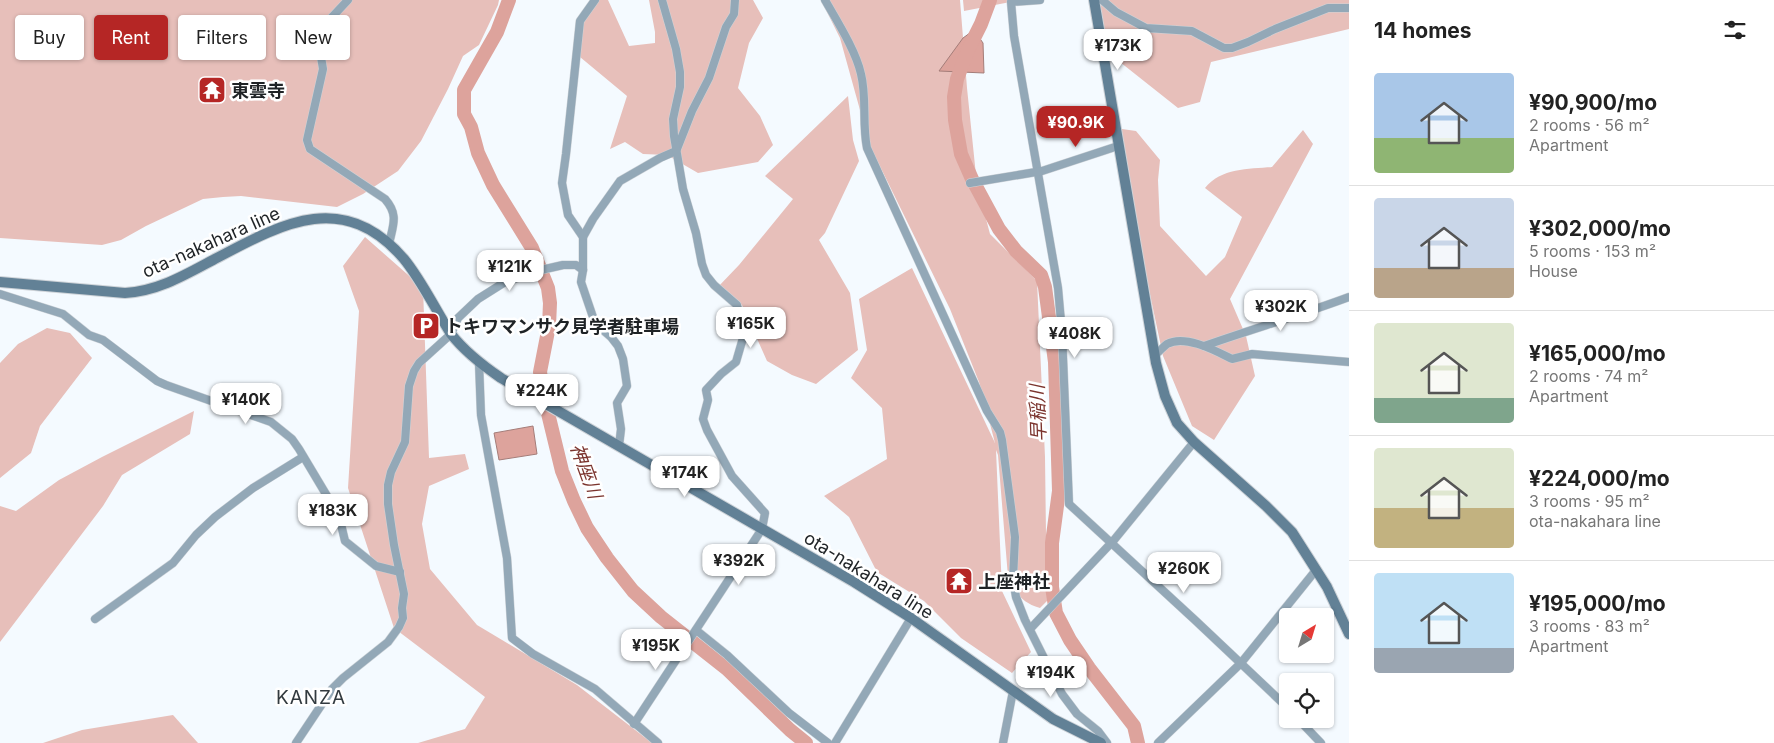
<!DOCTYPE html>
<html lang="en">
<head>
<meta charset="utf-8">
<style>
  :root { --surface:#fff; --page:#f2f2f2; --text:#222; --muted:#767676; --line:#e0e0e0; --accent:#b52625 }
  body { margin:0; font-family:Inter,"Noto Sans JP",sans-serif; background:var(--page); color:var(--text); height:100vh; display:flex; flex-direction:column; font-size:19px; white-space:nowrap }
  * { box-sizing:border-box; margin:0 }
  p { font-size:16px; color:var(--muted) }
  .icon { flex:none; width:28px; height:28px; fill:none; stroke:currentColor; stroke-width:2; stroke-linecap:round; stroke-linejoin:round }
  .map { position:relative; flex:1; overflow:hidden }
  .drawer { display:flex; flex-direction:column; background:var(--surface); width:425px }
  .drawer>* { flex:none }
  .top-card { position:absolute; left:15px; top:15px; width:475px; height:45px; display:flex; gap:10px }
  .needle { width:32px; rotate:38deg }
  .controls { position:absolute; left:1279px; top:608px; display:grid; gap:10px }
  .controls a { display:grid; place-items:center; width:55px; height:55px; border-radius:5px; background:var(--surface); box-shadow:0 1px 4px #0004; font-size:25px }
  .price { position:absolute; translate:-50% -42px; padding:0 11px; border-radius:10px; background:#fff; color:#222; font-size:16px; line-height:32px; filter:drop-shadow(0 1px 2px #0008) }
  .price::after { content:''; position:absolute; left:50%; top:30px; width:15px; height:11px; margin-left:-8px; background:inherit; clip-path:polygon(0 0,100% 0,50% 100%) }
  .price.selected { background:var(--accent); color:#fff }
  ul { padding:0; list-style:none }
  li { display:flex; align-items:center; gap:15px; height:125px; padding:0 25px }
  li+li { border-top:1px solid var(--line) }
  li span { display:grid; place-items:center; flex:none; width:140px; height:100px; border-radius:5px; color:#555 }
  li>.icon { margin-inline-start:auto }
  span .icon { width:60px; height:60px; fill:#fffc; stroke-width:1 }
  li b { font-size:21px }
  h2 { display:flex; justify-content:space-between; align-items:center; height:60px; padding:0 25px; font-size:21px }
  .pill { padding:0 18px; border-radius:5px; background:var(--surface); box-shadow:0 1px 4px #0004; font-size:18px; line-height:45px }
  .pill.selected { background:var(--accent); color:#fff }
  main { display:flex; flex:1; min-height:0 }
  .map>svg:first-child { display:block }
</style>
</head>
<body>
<main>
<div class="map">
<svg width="1349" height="743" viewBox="0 0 1349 743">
  <rect width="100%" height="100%" fill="#f4faff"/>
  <g fill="#e7bfba">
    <polygon points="0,0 499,0 498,5 479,45 463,56 448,89 421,141 398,171 363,194 337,207 241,196 223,197 203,199 146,226 121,240 102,245 0,238"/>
    <polygon points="595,0 608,0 629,46 655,43 655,32 649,0 753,0 763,18 749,43 738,88 760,116 773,145 758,162 698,173 667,155 643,154 625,142 610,149 627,96 580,57 580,21"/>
    <path d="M821,0H960L967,88L977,185L990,234L1037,281L1045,457L1046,535L1056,592L1040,608C1021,602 1017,594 1008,577L998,455L996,450L1002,591L1031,652L1012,673L961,638L924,601L877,572L849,517L824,496L887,459L882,408L851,378L867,350L859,299L912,268L995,443L979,382L950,309L870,146L840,38Z"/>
    <polygon points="963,0 1021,0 964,11"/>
    <polygon points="1094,0 1349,0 1349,29 1211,62 1200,102 1178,108 1101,47"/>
    <polygon points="848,96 853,140 859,161 825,233 819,240 850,293 858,350 816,384 792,375 767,361 742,305 717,288 739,265 793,199 765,176"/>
    <path d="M1115,128L1136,131L1160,160L1158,180L1160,226L1206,276L1225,257L1242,217L1205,188C1221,168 1248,169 1272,167L1303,130L1313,144L1230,299L1246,336L1255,376L1214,440L1192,426L1163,356Z"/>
    <polygon points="365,237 423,288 429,458 465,454 469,469 429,486 422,524 430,569 477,625 577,685 652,743 418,743 465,729 485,697 394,628 348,488 359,311 343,266"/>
    <polygon points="47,328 70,333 92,358 40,426 31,453 0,478 0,363 18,344"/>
    <polygon points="194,411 190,434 122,475 103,506 0,642 0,506 16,511 59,480 102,457"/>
    <polygon points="173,715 198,743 43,743 82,730"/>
  </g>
  <g fill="#dda39c" stroke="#a47d79">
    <polygon points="974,30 983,43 984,73 939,71 963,38"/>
    <polygon points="533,426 537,454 499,460 494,433"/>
  </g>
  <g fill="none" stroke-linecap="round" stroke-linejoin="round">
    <g stroke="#dda39c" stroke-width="14">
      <polyline points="509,0 497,32 464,90 464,114 471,127 478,153 493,185 532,248 548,288 550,303 549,326 540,372 545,401 562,471 574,501 587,528 607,558 633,591 661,617 727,669 790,730 806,743"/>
      <polyline points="990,0 981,24 968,50 957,79 954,97 955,120 961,154 972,179 999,229 1016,251 1041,275 1045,287 1055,362 1059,491 1052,543 1052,587 1056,613 1070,640 1089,668 1134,726 1138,743"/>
    </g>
    <defs>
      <g id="street">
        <path d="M348,0L317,33L323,69L307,140L310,149L385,199C399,215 393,225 389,244"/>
        <polyline points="595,0 580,21 566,154 562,183 568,215 583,237 583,270 581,282 595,323 611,337 618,346 623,359 627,386 617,403 621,429 619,446"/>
        <path d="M825,0C837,21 856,51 861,74C867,98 862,124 867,148L987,411L1000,432L1002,440L1015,537L1013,579L1016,597L1025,620L1062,694L1077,714L1098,731L1107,743"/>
        <polyline points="1040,0 1011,2 1014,36 1058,288 1062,333 1069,504 1196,621 1288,708"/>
        <polyline points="1102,0 1116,12 1146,28 1192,31 1224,48 1232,48 1248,42 1275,29 1328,8 1349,8"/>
        <polyline points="677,149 692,111 709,78 726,27 734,14 735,0"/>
        <polyline points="970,183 1042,171 1118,146"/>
        <polyline points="583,237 593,219 620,181 660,158 676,151"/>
        <polyline points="0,294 63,314 89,335 103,340 157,381 166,385 271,422 292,439 299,449 339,516 345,541 376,566 400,572"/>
        <path d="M1204,346C1252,329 1301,315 1349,297"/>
        <path d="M1155,355C1159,352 1163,347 1167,344C1185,334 1216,351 1232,359L1252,354L1349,362"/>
        <polyline points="479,363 481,415 507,558 512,638 533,654 595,689 658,743"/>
        <polyline points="95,619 173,563 196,535 215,517 253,488 303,457"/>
        <polyline points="1030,629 1114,540 1194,442"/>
        <polyline points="696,630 727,655 789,713 828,743"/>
        <polyline points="1298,719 1321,743"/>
        <polyline points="634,724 762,529 765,513 732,476 707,430 703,419 708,400 706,390 721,374 736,362 743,338 737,305 714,285 706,275 702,264 696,233 683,189 674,136 673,119 680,87 680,72 676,49 662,0"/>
        <polyline points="296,743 332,689 343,678 388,642 399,627 403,618 402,608 404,594 394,545 388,504 388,485 391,472 405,442 409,386 414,371 419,363 451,334 458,318 478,299 505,282 541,270 563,265 576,265 583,270"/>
        <polyline points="835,743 911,618"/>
        <polyline points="1003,743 1013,691"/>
        <polyline points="1158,743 1241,663 1316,570"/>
      </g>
      <g id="secondary">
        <polyline points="1094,0 1156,363 1165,396 1177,423 1194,442 1266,506 1292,532 1327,587 1349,634"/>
        <path d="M0,282L125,293C158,291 185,275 213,260C281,224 343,188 404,259C422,281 435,309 451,334C465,352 482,365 501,378L854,582L911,618L1053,719L1101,743"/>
      </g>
    </defs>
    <use href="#street" stroke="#ced3d8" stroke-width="9"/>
    <use href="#secondary" stroke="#ced3d8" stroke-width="12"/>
    <use href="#street" stroke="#93a8b7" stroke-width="8"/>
    <use href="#secondary" stroke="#628196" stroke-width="10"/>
  </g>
  <defs>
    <symbol id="temple-square" viewBox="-11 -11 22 22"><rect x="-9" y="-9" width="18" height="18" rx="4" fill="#b52625" stroke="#fff"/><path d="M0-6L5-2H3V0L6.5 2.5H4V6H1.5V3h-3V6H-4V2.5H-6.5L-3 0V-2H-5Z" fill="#fff"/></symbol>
    <symbol id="parking-square" viewBox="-11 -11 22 22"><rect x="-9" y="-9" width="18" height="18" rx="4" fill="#b52625" stroke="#fff"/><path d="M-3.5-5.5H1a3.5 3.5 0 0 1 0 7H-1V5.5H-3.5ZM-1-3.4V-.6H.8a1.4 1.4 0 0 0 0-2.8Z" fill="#fff"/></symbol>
  </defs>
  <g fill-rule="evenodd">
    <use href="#temple-square" x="196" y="74" width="32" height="32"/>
    <use href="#parking-square" x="410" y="310" width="32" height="32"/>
    <use href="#temple-square" x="943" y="565" width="32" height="32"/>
  </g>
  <g text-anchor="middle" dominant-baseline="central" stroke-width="5" stroke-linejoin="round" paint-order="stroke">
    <g font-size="18" font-weight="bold" fill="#1f2326" stroke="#fff" text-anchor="start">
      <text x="231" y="90">東雲寺</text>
      <text x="445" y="326">トキワマンサク見学者駐車場</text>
      <text x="978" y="581">上座神社</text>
    </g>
    <g font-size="18" fill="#1f2326" stroke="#fff">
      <text transform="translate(211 242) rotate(-24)">ota-nakahara line</text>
      <text transform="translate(869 575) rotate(32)">ota-nakahara line</text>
    </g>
    <g font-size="19" font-style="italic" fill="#7b342e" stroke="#fff">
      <text transform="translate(1038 413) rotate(-92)">早稲川</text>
      <text transform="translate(586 471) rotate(70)">神座川</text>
    </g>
    <g font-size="19" letter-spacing="1" fill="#323a3f" stroke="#fff">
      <text x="311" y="697">KANZA</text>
    </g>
  </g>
</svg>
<div class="controls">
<a><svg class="needle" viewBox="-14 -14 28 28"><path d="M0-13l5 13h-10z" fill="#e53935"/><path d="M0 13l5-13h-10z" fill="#767676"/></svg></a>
<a><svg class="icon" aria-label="locate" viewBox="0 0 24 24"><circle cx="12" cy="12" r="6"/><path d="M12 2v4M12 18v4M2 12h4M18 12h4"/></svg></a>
</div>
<b class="price" style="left:1118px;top:71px">¥173K</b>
<b class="price selected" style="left:1076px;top:148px">¥90.9K</b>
<b class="price" style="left:510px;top:292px">¥121K</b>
<b class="price" style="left:1281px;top:332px">¥302K</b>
<b class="price" style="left:751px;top:349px">¥165K</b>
<b class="price" style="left:1075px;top:359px">¥408K</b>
<b class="price" style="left:542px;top:416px">¥224K</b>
<b class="price" style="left:246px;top:425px">¥140K</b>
<b class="price" style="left:685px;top:498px">¥174K</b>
<b class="price" style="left:333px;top:536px">¥183K</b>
<b class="price" style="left:739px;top:586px">¥392K</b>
<b class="price" style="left:1184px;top:594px">¥260K</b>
<b class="price" style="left:656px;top:671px">¥195K</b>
<b class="price" style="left:1051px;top:698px">¥194K</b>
<div class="top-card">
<a class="pill">Buy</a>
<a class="pill selected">Rent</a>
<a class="pill">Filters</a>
<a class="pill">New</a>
</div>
</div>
<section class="drawer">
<h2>14 homes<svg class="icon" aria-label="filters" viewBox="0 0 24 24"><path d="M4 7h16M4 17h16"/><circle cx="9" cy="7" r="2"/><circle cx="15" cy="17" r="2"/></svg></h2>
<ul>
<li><span style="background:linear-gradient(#a9c7e8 65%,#8fb573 0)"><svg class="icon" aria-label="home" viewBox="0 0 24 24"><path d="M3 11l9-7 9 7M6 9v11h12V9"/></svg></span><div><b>¥90,900/mo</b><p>2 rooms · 56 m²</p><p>Apartment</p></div></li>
<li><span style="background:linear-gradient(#c9d6e8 70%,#b9a48a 0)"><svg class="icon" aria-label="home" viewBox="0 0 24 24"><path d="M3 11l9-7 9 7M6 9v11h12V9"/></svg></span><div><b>¥302,000/mo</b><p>5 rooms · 153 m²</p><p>House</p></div></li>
<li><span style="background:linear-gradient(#dfe7d0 75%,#7fa58c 0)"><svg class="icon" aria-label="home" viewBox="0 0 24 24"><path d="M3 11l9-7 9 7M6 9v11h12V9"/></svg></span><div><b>¥165,000/mo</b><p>2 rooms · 74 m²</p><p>Apartment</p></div></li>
<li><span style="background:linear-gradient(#dfe7d0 60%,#c2b280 0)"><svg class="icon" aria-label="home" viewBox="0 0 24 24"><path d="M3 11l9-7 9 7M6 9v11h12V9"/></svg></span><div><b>¥224,000/mo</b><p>3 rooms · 95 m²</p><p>ota-nakahara line</p></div></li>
<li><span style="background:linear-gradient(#bfe0f5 75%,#9aa5b1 0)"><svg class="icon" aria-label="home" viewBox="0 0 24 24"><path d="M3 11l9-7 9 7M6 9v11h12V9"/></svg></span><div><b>¥195,000/mo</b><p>3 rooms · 83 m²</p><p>Apartment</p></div></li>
</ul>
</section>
</main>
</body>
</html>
